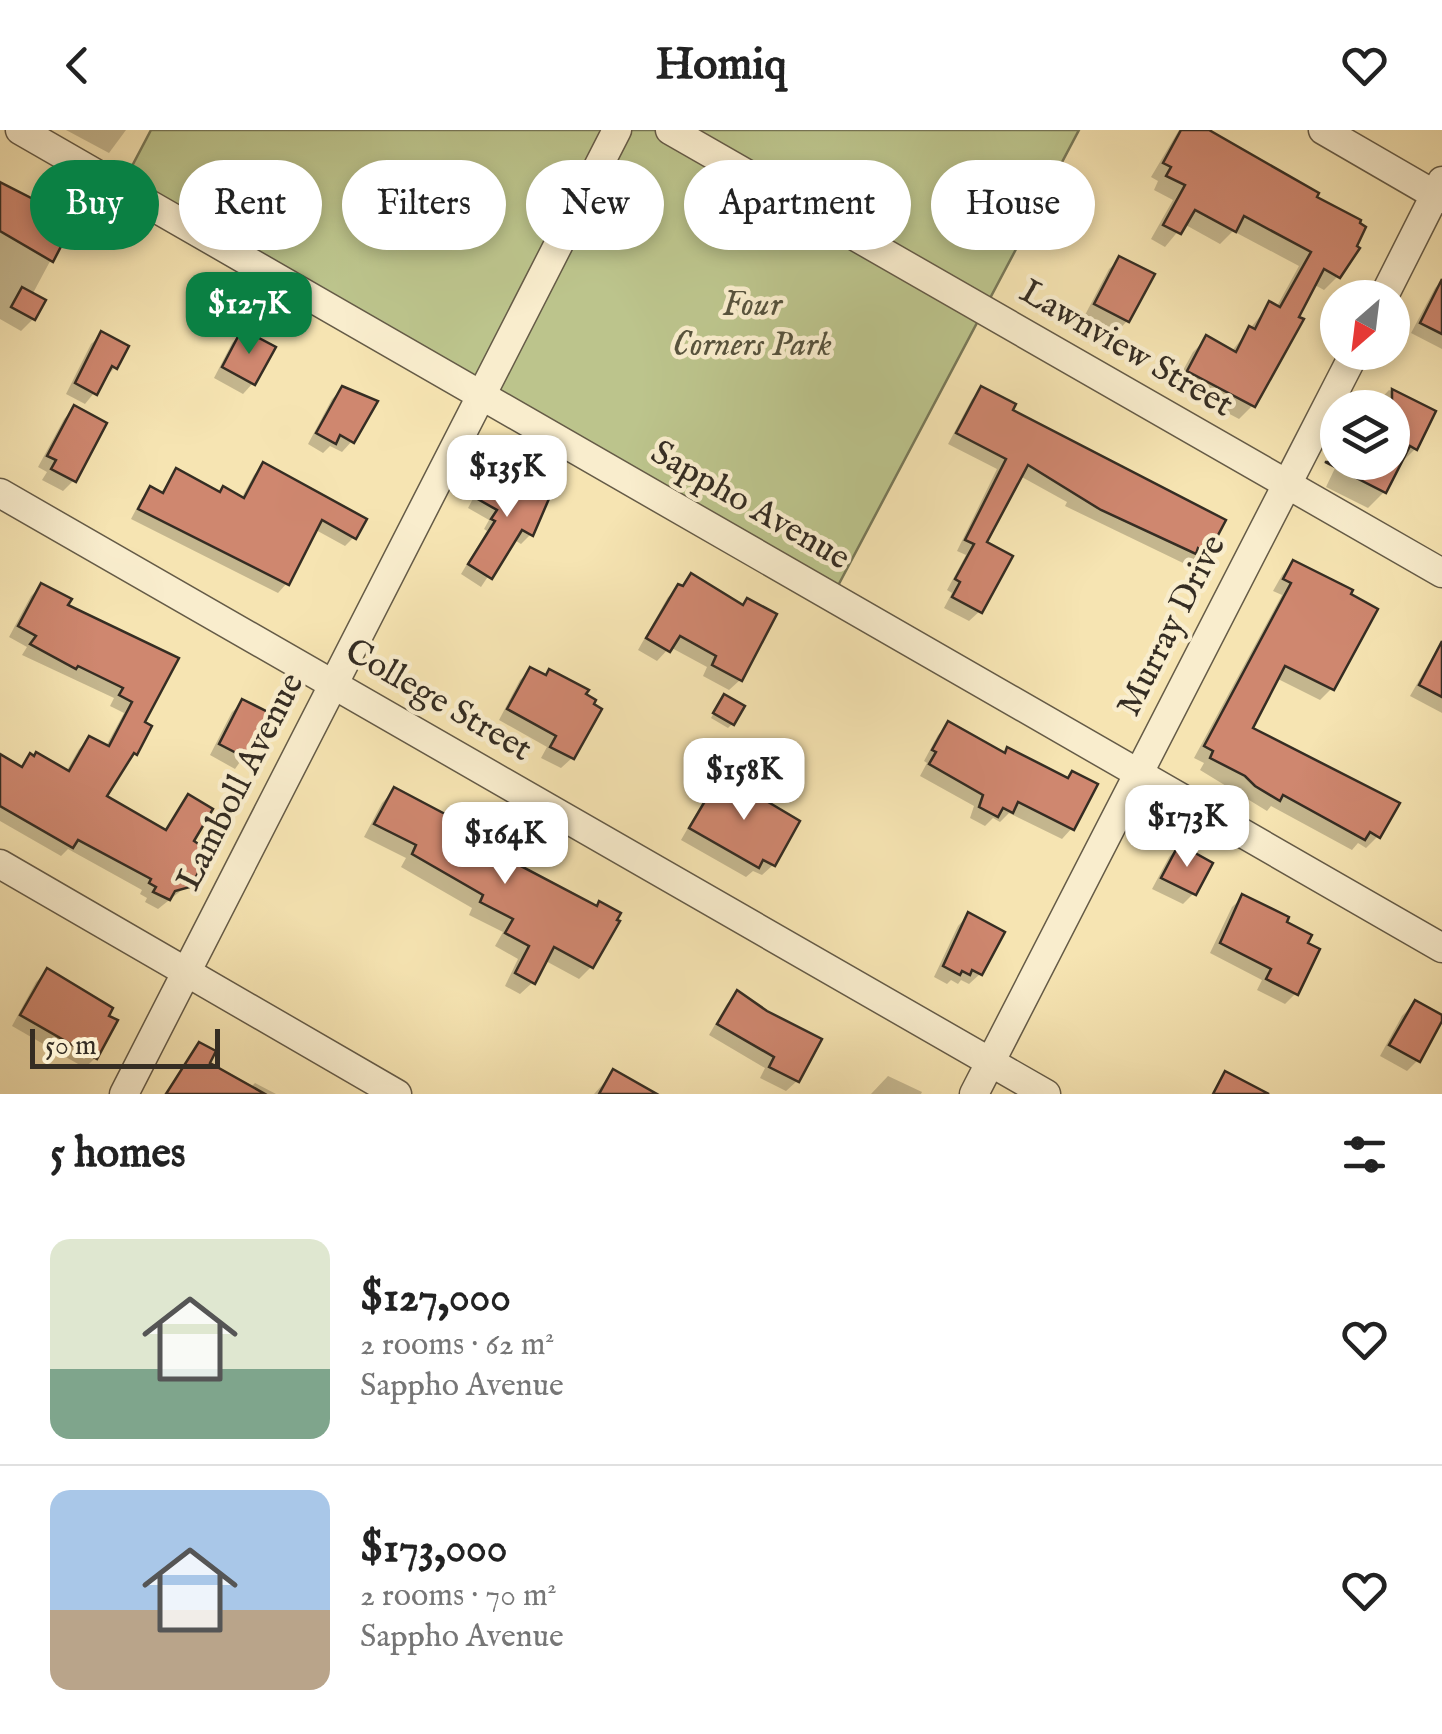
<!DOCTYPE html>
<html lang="en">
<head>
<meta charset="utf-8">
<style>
  :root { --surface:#fff; --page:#f6f6f6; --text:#222; --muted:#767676; --line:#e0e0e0; --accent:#0b8043 }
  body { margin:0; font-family:"IM FELL English",serif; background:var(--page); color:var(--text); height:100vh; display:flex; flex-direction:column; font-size:38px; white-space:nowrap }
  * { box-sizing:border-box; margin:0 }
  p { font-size:32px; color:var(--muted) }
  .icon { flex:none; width:55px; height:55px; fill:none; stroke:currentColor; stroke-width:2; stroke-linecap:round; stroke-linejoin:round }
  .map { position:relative; height:964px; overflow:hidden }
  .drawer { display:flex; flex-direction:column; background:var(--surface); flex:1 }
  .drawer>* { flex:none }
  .guide { position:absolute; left:30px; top:30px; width:1382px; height:90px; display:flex; gap:20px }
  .needle { width:65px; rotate:208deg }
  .buttons { position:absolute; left:1320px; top:150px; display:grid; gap:20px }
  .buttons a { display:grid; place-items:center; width:90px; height:90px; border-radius:50%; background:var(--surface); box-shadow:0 5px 15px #0003; font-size:50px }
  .scale { position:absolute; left:30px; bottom:25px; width:190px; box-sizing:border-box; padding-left:10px; border:5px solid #352d23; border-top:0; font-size:28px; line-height:35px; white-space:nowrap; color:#352d23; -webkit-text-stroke:8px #f9edcd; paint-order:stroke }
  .price { position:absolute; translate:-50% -85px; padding:0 22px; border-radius:20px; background:#fff; color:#222; font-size:32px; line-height:65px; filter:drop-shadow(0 2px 5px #0008) }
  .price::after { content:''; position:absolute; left:50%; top:60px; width:30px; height:22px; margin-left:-15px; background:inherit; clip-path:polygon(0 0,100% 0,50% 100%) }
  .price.current { background:var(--accent); color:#fff }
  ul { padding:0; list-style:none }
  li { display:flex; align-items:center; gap:30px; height:250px; padding:0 50px }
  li+li { border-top:2px solid var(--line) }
  li span { display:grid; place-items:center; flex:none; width:280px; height:200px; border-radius:20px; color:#555 }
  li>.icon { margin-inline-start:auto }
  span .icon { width:120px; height:120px; fill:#fffc; stroke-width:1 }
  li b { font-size:42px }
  h2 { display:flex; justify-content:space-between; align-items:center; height:120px; padding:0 50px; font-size:42px }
  .tag { padding:0 35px; border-radius:45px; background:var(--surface); box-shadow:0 5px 15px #0003; font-size:35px; line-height:90px }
  .tag.current { background:var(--accent); color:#fff }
  header { display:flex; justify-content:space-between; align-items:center; height:130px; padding:0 50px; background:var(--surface); font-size:45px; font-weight:700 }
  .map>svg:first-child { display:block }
</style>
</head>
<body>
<header><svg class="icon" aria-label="back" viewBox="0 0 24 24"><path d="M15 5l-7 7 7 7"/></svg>Homiq<svg class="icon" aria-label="heart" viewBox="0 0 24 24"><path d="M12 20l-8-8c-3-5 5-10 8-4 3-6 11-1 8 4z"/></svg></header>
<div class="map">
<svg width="1442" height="964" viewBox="0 0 1442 964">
  <rect width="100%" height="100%" fill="#f6e4b2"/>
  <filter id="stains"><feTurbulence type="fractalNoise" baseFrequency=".002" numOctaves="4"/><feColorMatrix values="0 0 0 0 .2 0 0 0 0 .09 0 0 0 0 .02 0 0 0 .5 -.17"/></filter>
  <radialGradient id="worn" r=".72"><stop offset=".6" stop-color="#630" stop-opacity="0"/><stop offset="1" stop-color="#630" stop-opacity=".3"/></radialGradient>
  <polygon fill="#bcc48c" stroke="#787858" stroke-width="2.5" points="151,0 1079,0 832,467 121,57"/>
  <g fill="#0003">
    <polygon points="66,0 126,0 109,23"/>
    <polygon points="1179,0 1203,0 1338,146 1324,160 1313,154 1253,275 1239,289 1175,255 1193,222 1207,208 1231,222 1270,174 1276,178 1299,136 1233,101 1220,114 1184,94 1165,117 1151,109 1173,70 1154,60 1158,51 1151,47"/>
    <polygon points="0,55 70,94 32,165 43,171 33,189 21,201 0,189"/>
    <polygon points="1120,129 1127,191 1117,202 1085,185 1109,139"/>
    <polygon points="1442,151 1442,219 1411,203 1435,158"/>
    <polygon points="243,202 253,253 243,264 214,248 232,213"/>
    <polygon points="102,204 115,237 85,274 66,264 91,214"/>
    <polygon points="342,259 352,311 342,322 330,316 323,323 308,314 332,269"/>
    <polygon points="982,259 1009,281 1206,422 1196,432 1188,428 1183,433 1065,376 1067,372 1020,346 983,413 980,481 969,491 944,478 952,463 947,460 966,425 957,421 997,339 948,314 972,269"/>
    <polygon points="1389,260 1433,282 1415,319 1399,335 1384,362 1368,378 1326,357 1336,336 1392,332 1392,278 1372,278"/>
    <polygon points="74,278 74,350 63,361 42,350 47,342 38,337 64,289"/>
    <polygon points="263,335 354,407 345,416 314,399 287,453 278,463 131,389 142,368 151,359 160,364 177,341 219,364 241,369 254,345"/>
    <polygon points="491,343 523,362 529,356 531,404 521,414 513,409 481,457 461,444 487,401 484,399 489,390 468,378 482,352"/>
    <polygon points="1294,433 1375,480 1331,559 1320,570 1276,548 1249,599 1378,706 1366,718 1358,713 1352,720 1271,676 1267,681 1200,640 1204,633 1194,628 1282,465 1273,461 1282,445"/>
    <polygon points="692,447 740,550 729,560 703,546 707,537 670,517 657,531 638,520 668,467"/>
    <polygon points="41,456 65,477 176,530 142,593 135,624 103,667 164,702 188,667 190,712 188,755 158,779 145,772 147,768 140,764 142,760 68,719 61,726 0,691 0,625 20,637 30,626 66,642 79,619 89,609 105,618 124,583 110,576 114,568 22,525 27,517 9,507 31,466"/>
    <polygon points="1442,517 1442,583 1410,566 1433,526"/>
    <polygon points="530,540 572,628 561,638 541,628 547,617 499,590 520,550"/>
    <polygon points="243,572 267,602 254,612 235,639 210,625 232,582"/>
    <polygon points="720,572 732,594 728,598 711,588"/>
    <polygon points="948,594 1072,698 1062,709 1009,683 1000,692 993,688 985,696 970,688 974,676 920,646 927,633 924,631 938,605"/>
    <polygon points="721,648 773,735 762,745 753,741 746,747 681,710 711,658"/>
    <polygon points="394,660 454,702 591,837 579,849 544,830 533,852 520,864 505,856 518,829 495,816 503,802 469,785 472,778 401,737 406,728 364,707 382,673"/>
    <polygon points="1179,717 1194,763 1183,774 1152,759 1169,727"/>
    <polygon points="1243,767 1296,863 1285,874 1257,860 1262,850 1210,823 1232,777"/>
    <polygon points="968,785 980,844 969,854 961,850 958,854 951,850 947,854 934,847 958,796"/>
    <polygon points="47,841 95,928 85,938 12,896 36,852"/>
    <polygon points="737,864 797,951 786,961 760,948 765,938 709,905 727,874"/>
    <polygon points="1413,875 1418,930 1407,941 1380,926 1402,886"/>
    <polygon points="200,915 207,934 250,958 255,953 276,964 164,964"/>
    <polygon points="613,943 651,964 594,964"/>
    <polygon points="888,946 922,962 921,964 871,964"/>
  </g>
  <g fill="#cf876f" stroke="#352d23" stroke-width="2.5">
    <polygon points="1181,0 1209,0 1319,63 1317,67 1361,90 1360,93 1366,97 1357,116 1360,118 1340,148 1324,139 1299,187 1304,189 1255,277 1187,241 1206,205 1236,222 1249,196 1255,199 1269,171 1280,177 1311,122 1244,86 1236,102 1195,80 1181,104 1163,95 1185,55 1166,46 1171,37 1163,33"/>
    <polygon points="0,52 45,75 47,70 66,81 62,87 73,93 53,132 0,101"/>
    <polygon points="1119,126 1155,144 1129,192 1094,174"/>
    <polygon points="1442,149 1442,204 1420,193"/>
    <polygon points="22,157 46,170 35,190 11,177"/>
    <polygon points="242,199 276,217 255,255 222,237"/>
    <polygon points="101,201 129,216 117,239 112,236 97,265 75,253"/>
    <polygon points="342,256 378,271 354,313 340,305 336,314 316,303"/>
    <polygon points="981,256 1016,274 1013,280 1226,390 1208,424 1198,418 1196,424 1101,380 1028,335 987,412 1013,426 982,483 952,467 960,452 955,449 974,414 965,410 1006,329 956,303"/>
    <polygon points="1392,259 1436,281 1417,320 1410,316 1386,363 1325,332 1392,332"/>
    <polygon points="74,275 107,293 76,352 51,339 56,330 47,326"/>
    <polygon points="263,332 367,389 356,409 322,390 289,455 138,379 150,356 163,363 176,338 220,362 223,356 244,368"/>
    <polygon points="491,340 525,360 529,353 551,364 533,406 522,400 492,449 468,434 495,391 491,389 497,380 476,368"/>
    <polygon points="1293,430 1353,460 1351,464 1378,479 1334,560 1285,536 1253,598 1400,673 1380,708 1370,702 1365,710 1283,665 1280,671 1255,656 1245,646 1210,628 1213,621 1204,616 1291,453 1283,449"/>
    <polygon points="691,443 743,475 747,468 777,484 742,551 712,535 716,526 680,506 670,522 646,508 678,454 683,456"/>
    <polygon points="41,453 72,469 68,475 179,528 145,592 152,596 137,625 134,623 107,666 166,700 188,664 213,679 194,711 210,722 190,757 175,761 170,770 153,762 156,757 149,753 151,749 78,710 73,718 0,676 0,624 22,637 30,623 34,626 36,622 69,641 89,606 109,616 132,572 119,565 123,558 78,536 76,539 30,514 36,506 18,496"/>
    <polygon points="1442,511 1442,567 1419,555"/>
    <polygon points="530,537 546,545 549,539 589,560 586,564 596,570 594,574 602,579 574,629 550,617 556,606 507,579"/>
    <polygon points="724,564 745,576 734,595 713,583"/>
    <polygon points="242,569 278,587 269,604 263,601 248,629 219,614"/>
    <polygon points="948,591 1005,623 1007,617 1068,648 1072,641 1098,654 1074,700 1018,672 1013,683 1003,678 998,687 979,677 983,665 929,634 936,622 932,620"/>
    <polygon points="721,644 800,691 775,736 763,730 759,738 689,698"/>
    <polygon points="394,657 462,693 458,701 498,724 597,776 599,771 621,783 617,790 620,791 593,838 554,817 535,854 515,843 529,816 505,803 513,789 480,772 483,765 412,724 416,715 374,694"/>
    <polygon points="1179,714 1213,733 1196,765 1161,748"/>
    <polygon points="1242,764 1289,787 1287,792 1312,805 1308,813 1320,819 1298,865 1266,849 1271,839 1220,813"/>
    <polygon points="968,782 1005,802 982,845 972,840 970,845 962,841 960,845 943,836"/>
    <polygon points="47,838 113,878 109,886 118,890 97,929 20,885"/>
    <polygon points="737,860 767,881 822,909 799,952 769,937 774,927 717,894"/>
    <polygon points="1415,870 1442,885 1442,891 1420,932 1389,915"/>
    <polygon points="199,912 216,921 210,933 265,964 166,964"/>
    <polygon points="613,939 657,964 599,964"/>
    <polygon points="1225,941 1269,964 1213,964"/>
  </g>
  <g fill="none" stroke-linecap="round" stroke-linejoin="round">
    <defs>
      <g id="minor">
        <polyline points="20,0 1442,818"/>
        <polyline points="670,0 1442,443"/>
        <polyline points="1323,0 1442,69"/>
        <polyline points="1383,168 1442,51"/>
        <polyline points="0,363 1046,964"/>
        <polyline points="0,734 397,964"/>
        <polyline points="124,964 617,0"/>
        <polyline points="974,964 1355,222"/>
      </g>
    </defs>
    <use href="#minor" stroke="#655b47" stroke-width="31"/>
    <use href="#minor" stroke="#f9edcd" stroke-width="28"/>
  </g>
  <g text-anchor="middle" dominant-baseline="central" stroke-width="9" stroke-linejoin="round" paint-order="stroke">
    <g font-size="35" font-style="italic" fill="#57533d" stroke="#f9edcd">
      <text x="752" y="175">Four<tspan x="752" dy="40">Corners Park</tspan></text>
    </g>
    <g font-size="35" fill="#352d23" stroke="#f9edcd">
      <text transform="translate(1126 219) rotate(30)">Lawnview Street</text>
      <text transform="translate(750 376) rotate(30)">Sappho Avenue</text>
      <text transform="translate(1172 496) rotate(-63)">Murray Drive</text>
      <text transform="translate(438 571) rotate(30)">College Street</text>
      <text transform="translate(241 652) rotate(-63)">Lamboll Avenue</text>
    </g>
  </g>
  <rect width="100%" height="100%" filter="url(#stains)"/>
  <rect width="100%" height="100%" fill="url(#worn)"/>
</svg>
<div class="buttons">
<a><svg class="needle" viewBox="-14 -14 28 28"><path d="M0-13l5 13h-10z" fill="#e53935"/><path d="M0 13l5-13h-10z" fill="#767676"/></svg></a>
<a><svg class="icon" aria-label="layers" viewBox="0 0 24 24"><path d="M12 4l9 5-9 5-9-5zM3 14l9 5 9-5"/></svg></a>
</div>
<div class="scale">50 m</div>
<b class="price current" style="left:249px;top:227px">$127K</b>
<b class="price" style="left:507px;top:390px">$135K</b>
<b class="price" style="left:744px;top:693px">$158K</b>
<b class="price" style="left:1187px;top:740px">$173K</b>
<b class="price" style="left:505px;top:757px">$164K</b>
<div class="guide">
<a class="tag current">Buy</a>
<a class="tag">Rent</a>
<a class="tag">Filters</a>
<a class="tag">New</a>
<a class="tag">Apartment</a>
<a class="tag">House</a>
</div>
</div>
<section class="drawer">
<h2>5 homes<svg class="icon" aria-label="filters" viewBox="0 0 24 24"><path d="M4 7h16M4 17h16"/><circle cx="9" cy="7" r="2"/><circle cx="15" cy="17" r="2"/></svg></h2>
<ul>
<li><span style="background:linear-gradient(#dfe7d0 65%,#7fa58c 0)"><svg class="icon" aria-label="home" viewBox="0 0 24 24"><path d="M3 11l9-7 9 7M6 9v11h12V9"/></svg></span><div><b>$127,000</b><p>2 rooms · 62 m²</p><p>Sappho Avenue</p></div><svg class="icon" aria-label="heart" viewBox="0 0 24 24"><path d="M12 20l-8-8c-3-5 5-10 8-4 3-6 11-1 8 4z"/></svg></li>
<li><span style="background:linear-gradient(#a9c7e8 60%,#b9a48a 0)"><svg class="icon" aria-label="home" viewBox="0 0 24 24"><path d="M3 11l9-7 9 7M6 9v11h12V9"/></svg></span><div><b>$173,000</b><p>2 rooms · 70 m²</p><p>Sappho Avenue</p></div><svg class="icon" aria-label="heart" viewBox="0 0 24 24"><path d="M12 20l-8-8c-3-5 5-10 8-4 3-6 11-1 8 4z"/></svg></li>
</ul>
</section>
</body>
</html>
